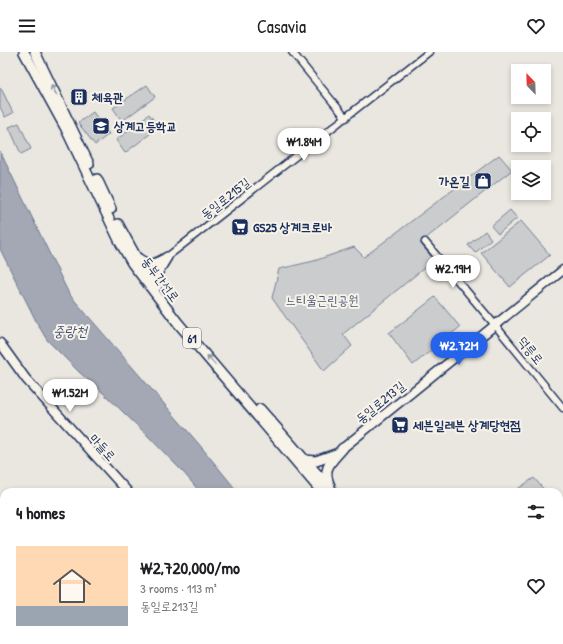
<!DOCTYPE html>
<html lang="en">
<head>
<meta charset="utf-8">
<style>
  :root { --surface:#fff; --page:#f6f6f6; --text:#202124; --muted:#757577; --line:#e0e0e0; --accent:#2563eb }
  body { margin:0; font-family:"Patrick Hand","Poor Story",sans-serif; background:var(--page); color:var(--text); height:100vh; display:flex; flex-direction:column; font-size:15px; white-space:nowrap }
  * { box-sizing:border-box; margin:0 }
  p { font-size:13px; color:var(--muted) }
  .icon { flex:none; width:22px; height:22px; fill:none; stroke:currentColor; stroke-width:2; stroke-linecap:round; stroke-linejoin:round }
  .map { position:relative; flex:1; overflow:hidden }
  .panel { position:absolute; left:0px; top:436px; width:563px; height:156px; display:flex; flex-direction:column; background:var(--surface); border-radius:12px 12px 0 0; box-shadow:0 2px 6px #0003 }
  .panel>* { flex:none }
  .needle { width:26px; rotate:337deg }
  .tools { position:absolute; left:511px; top:12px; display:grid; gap:8px }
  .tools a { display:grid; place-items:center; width:40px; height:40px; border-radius:0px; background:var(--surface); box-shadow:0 2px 6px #0003; font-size:20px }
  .price { position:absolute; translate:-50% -34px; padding:0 9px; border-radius:14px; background:#fff; color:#222; font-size:13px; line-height:26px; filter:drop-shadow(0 1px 2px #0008) }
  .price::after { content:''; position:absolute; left:50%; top:24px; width:12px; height:9px; margin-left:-6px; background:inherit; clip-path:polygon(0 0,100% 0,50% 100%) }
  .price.current { background:var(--accent); color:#fff }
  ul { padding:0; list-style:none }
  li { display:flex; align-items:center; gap:12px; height:100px; padding:0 16px }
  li+li { border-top:1px solid var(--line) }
  li span { display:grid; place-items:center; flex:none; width:112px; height:80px; border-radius:0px; color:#555 }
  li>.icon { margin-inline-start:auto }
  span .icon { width:48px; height:48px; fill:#fffc; stroke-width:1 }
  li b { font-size:17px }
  h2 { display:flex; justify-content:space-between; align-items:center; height:48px; padding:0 16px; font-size:17px }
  header { display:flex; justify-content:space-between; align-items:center; height:52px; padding:0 16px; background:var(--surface); font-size:18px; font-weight:600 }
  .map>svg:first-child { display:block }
</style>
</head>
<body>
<header><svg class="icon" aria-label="menu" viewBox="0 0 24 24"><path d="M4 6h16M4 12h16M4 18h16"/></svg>Casavia<svg class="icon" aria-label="heart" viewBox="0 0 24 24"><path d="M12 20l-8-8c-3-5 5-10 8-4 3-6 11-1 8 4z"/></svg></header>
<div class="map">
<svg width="563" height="592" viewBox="0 0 563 592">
  <rect width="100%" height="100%" fill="#eae7e0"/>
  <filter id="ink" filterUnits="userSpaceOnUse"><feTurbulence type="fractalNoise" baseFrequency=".025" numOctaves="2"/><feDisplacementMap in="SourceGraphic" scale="8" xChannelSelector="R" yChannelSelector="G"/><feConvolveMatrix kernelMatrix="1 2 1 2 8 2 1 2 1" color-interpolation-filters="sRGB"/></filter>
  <g filter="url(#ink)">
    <g fill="#cbcccd" stroke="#737e96">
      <polygon points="147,33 155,45 122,69 113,56"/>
      <polygon points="0,36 1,36 13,61 5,65 0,55"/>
      <polygon points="93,60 109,82 95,93 78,71"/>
      <polygon points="149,62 159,75 125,101 116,88"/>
      <polygon points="19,71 31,97 21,102 9,75"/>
      <polygon points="499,103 512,118 420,191 434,208 343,282 352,294 324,319 272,246 279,217 314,209 354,195 364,205"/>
      <polygon points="510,158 517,166 498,182 491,174"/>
      <polygon points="521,169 550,203 510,235 481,201"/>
      <polygon points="485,179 491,187 475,201 468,193"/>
      <polygon points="435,245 460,275 413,313 389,281"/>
      <polygon points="534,426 546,440 513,440"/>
    </g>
    <g fill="#a3a8b4" stroke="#6d7892">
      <polygon points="0,99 69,242 198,391 238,440 200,440 183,420 145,381 100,338 80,321 47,288 37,271 0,197"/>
      <polygon points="288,588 354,588 356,592 291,592"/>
    </g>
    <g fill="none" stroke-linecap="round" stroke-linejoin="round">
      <polyline stroke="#c1c2c6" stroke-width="9" stroke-dasharray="9 4.5" stroke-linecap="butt" points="424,588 425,592"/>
      <defs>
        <g id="minor">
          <polyline points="292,0 346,66"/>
          <polyline points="425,190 495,273 563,356"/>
          <polyline points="167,205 429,0"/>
        </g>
        <g id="major">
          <polyline points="0,291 26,327 128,440"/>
          <polyline points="343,396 563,218"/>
          <polyline points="0,493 4,497"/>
          <polyline points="559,580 563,579"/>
          <polyline points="73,588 75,592"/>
          <polyline points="233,588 235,592"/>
          <polyline points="506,592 525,588"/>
        </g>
        <g id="highway">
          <polyline points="24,0 65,75 120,190 132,211 178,271 322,440"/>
          <polyline points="35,0 89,112"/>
          <polyline points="97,127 111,157"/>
          <polyline points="118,172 135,203 157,234"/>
          <path d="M139,207C150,215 155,212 166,206"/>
          <polyline points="157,234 156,223 167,205"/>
          <polyline points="260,357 333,440"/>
          <polyline points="304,408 316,409 336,402"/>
          <path d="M330,434C321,416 332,409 343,396"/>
          <polyline points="411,588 414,592"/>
          <polyline points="457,588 469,592"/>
          <polyline points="429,592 430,588"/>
        </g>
      </defs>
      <use href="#minor" stroke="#1b2f5e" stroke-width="9"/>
      <use href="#major" stroke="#1b2f5e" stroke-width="11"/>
      <use href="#highway" stroke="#1b2f5e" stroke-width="12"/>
      <use href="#minor" stroke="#f7f3e8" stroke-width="6"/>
      <use href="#major" stroke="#f7f3e8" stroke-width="8"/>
      <use href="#highway" stroke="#f7f3e8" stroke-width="9"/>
    </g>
    <defs><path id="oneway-shaft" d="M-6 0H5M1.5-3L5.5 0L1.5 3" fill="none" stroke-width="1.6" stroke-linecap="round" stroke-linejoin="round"/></defs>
    <g stroke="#8991a3">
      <use href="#oneway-shaft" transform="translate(54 38) rotate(-116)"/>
      <use href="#oneway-shaft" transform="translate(211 308) rotate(-131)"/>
    </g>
  </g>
  <defs>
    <symbol id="building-square" viewBox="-11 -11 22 22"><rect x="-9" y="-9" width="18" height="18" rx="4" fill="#1b2f5e" stroke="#f7f3e8"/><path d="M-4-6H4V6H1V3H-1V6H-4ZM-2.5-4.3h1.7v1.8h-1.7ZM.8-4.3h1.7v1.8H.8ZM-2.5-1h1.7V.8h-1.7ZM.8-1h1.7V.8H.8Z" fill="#fff"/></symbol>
    <symbol id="school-square" viewBox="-11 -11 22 22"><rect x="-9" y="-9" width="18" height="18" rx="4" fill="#1b2f5e" stroke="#f7f3e8"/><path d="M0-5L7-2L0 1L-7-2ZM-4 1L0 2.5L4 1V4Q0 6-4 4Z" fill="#fff"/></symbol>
    <symbol id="shop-square" viewBox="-11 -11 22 22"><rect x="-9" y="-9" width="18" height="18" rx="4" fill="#1b2f5e" stroke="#f7f3e8"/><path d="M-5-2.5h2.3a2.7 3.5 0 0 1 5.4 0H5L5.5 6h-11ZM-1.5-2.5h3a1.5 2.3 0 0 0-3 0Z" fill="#fff"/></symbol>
    <symbol id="supermarket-square" viewBox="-11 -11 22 22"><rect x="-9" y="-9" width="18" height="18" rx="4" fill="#1b2f5e" stroke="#f7f3e8"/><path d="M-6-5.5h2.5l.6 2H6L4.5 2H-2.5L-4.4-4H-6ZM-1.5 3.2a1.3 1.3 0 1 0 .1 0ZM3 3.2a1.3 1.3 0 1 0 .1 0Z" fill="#fff"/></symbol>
  </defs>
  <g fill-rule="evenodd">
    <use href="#building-square" x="69" y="35" width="20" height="20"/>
    <use href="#school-square" x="91" y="64" width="20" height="20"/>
    <use href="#shop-square" x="473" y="119" width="20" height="20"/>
    <use href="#supermarket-square" x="230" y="165" width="20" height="20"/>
    <use href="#supermarket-square" x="390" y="363" width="20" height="20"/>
  </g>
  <g text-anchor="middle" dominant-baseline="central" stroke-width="4" stroke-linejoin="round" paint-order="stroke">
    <rect fill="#f7f3e8" stroke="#5d6a87" stroke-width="1" x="183" y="276" width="18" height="20" rx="3"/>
    <g font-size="12" font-weight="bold" fill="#1b2f5e">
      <text x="192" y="286">61</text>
    </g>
    <g font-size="13" font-weight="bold" fill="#1b2f5e" stroke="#f7f3e8" text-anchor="start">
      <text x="92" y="45">체육관</text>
      <text x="114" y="74">상계고등학교</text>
      <text x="470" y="129" text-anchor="end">가온길</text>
      <text x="253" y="175">GS25 상계크로바</text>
      <text x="413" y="373">세븐일레븐 상계당현점</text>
    </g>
    <g font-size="13" fill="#1b2f5e" stroke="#f7f3e8">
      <text transform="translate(225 146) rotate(-38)">동일로215길</text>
      <text transform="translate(161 227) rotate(53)">동부간선로</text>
      <text transform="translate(531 298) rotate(51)">덕릉로</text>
      <text transform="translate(380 350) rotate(-39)">동일로213길</text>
      <text transform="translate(103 395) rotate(48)">마들로</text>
    </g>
    <g font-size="13" fill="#47567a" stroke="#f7f3e8">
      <text x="322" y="248">느티울근린공원</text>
    </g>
    <g font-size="14" font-style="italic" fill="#445378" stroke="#f7f3e8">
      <text x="70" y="278">중랑천</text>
    </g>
  </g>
</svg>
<div class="tools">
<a><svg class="needle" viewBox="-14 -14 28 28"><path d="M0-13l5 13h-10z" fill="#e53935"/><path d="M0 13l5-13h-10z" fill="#757577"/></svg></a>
<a><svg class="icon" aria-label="locate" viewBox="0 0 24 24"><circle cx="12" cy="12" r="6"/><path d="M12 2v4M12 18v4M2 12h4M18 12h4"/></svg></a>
<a><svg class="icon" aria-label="layers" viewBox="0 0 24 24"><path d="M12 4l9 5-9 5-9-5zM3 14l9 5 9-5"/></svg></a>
</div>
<b class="price" style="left:304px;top:110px">₩1.84M</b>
<b class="price" style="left:453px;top:237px">₩2.19M</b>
<b class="price current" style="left:459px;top:314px">₩2.72M</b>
<b class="price" style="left:70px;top:361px">₩1.52M</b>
<section class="panel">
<h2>4 homes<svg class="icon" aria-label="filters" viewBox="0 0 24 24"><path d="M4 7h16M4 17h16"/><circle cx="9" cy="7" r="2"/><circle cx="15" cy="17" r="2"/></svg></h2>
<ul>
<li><span style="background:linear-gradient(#ffd9b3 75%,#9aa5b1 0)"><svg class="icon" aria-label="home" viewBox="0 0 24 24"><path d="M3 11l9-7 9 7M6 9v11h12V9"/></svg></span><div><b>₩2,720,000/mo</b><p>3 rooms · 113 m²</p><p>동일로213길</p></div><svg class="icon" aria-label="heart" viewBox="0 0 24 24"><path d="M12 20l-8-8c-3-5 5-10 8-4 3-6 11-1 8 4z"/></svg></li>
</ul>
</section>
</div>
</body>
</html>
